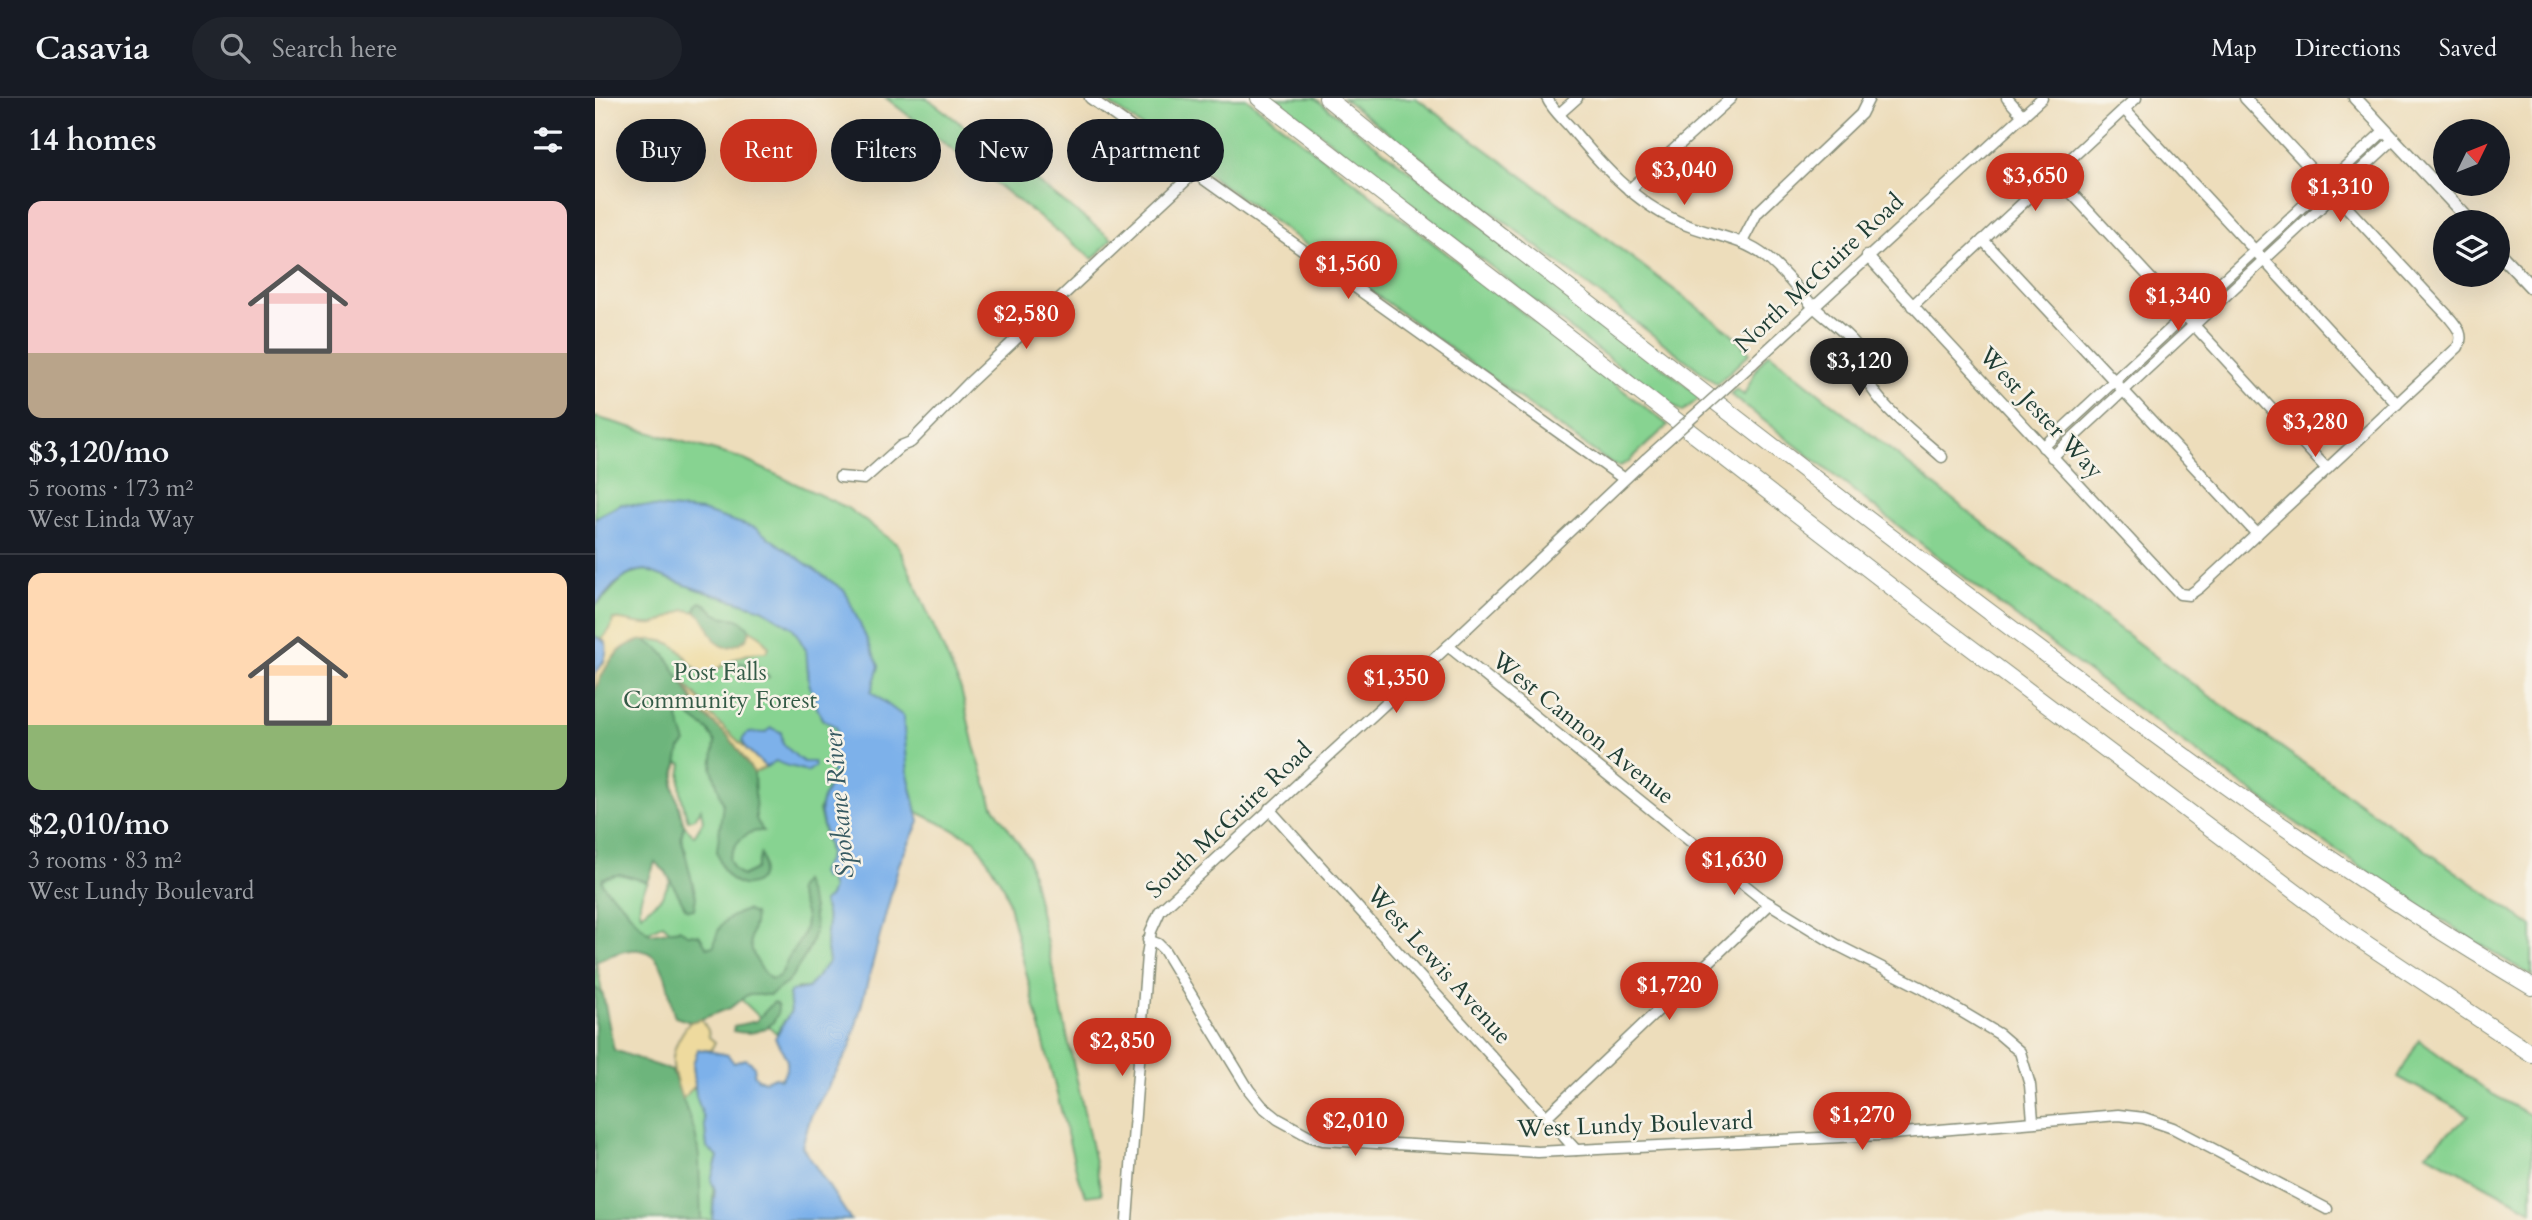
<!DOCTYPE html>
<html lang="en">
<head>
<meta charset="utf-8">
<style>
  :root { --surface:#171b24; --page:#20242c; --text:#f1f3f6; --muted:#9ea1a6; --line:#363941; --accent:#c8321e }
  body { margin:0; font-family:Cardo,serif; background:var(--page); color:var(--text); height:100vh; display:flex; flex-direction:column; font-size:26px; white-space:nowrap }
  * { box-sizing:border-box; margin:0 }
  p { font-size:23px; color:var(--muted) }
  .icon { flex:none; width:38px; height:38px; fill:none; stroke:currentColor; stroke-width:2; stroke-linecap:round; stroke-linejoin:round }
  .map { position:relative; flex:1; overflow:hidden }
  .panel { display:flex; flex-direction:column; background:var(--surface); width:595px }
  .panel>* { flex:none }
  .hud { position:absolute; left:21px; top:21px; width:665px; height:63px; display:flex; gap:14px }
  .needle { width:46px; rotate:47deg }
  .buttons { position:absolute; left:1838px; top:21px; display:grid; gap:14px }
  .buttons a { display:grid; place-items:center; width:77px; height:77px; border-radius:50%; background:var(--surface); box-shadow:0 7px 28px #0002; font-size:35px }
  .price { position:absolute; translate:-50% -60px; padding:0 16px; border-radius:24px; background:var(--accent); color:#fff; font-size:23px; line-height:46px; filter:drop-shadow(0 2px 4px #0008) }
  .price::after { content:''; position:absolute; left:50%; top:42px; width:21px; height:16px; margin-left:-10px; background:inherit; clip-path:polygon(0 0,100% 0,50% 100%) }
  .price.active { background:#222; color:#fff }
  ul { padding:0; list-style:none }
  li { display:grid; align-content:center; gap:14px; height:371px; padding:0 28px }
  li+li { border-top:2px solid var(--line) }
  li span { display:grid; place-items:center; height:217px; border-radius:14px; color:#555 }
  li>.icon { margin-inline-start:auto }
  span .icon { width:126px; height:126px; fill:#fffc; stroke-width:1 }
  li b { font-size:30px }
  h2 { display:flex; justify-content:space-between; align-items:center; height:84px; padding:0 28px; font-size:30px }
  .pill { padding:0 24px; border-radius:32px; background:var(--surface); box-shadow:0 7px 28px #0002; font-size:24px; line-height:63px }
  .pill.active { background:var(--accent); color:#fff }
  header { display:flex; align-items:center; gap:42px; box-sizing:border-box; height:98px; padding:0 35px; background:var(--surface); border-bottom:2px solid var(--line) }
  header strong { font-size:33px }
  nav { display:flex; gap:38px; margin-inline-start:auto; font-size:24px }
  .search { width:490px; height:63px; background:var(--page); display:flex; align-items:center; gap:18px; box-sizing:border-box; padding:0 24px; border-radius:38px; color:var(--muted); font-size:26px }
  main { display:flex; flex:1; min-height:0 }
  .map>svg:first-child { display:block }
</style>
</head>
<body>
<header>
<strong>Casavia</strong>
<div class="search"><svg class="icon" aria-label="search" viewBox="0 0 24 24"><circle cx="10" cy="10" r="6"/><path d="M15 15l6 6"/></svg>Search here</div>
<nav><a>Map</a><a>Directions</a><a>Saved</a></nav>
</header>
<main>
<section class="panel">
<h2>14 homes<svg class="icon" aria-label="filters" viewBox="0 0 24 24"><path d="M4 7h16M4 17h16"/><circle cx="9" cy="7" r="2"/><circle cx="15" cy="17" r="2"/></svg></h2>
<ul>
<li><span style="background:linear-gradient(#f6c9c9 70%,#b9a48a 0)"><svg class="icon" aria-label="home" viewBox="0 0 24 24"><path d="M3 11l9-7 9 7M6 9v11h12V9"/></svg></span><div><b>$3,120/mo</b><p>5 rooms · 173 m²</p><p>West Linda Way</p></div></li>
<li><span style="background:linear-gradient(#ffd9b3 70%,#8fb573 0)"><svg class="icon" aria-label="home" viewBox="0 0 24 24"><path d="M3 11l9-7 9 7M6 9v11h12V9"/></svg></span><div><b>$2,010/mo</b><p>3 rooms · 83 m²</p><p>West Lundy Boulevard</p></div></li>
</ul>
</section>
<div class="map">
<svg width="1937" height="1122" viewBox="0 0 1937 1122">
  <rect width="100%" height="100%" fill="#f7f3e8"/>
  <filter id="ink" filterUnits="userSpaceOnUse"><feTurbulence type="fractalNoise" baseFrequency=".0143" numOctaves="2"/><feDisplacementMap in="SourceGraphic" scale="14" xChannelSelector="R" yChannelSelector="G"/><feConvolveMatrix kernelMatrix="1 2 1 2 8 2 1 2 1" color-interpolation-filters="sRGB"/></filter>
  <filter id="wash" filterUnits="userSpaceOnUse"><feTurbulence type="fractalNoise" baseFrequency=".00686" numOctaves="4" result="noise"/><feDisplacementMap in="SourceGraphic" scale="28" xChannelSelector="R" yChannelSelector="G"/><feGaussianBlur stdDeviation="1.57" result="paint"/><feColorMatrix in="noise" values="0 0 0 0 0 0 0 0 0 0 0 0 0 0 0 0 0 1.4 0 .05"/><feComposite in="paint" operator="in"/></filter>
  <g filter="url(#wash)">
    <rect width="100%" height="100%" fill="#edddbb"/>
    <g fill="#87d391" stroke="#538862" stroke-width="2">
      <polygon points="291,0 332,0 517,141 498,161"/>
      <polygon points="507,0 651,0 1073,327 1033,364 1025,368 1018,367"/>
      <polygon points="680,0 720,0 1106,299 1087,314 1004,253"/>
      <polygon points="748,0 821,0 991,125 1135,234 1155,255 1122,286"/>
      <path d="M1174,255L1425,455L1585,577L1937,828V878C1864,835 1793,787 1723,740C1521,601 1328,447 1135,296L1141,291L1149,297L1163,268Z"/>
      <polygon points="0,319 145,360 251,409 303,447 366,591 379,648 398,708 433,759 507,1096 491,1098 484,1083 410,791 380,742 322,714 313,677 276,594 284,568 27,406 0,420"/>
      <path d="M51,472L101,491L167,511L198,529L211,552L214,585L227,621L241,629L242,635L234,658L239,673L224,712L234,754V781L237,790L234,799L228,805L233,824L231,845L234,863L213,890H202L194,898L196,913L181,935L68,826L1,864L18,953L100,982L101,998L109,1020L112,1049L123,1059C116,1074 119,1104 117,1122H0V855L27,807L9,790L6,784L8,780L25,776L53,784C47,794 42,805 46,816L66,800L91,754L86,739L89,727L99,738L108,723L106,711L100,720L93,722C86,701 83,687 87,666L0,634V576L9,564L6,541L0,538V508C20,493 22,476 51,472Z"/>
      <polygon points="1824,942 1897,996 1937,1018 1937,1113 1831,1055 1874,1017 1803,979"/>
    </g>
    <g fill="#6db57b" stroke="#467958" stroke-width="2">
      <path d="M106,504C113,506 114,510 120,515C133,524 143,514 155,532C153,541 148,544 139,548C118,556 113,524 100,513L102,507Z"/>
      <path d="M47,541L63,550L71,558L105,613L135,640L159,675L161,721L168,733C149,732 140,745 134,761L139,771L147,778L161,771L166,756C179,792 132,804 122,753L128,705L117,671L120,644L113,632L89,614L85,615L83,621L91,645L85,651L78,687L89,727L86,739L101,799L99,811L94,812L90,809L71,774L60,764L53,784L25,776L8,780L7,784C11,794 20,799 27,806C37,817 43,828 56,836L84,831L93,836L104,837L112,849L119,848C123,824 130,821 151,812L159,816C161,825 157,830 156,839C153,852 166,873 176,881C190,879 188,867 195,857C203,845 210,838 211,822C211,811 203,802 202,791L208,783L218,810L220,829L217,844L209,860L193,884L175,897H152L135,910L106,921L95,924L80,919C76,910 76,903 74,893C64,842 39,846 0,864V593C8,571 23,547 47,541Z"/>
      <polygon points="145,564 166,570 174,579 167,582 138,571 136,568"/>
      <polygon points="0,889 8,897 19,952 77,973 100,1034 104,1059 106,1122 0,1122"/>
      <path d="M179,904L183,907C184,932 157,938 138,933L139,928L161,923Z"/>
    </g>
    <g fill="#eeda9e" stroke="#868c69" stroke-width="2">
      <path d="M90,512C97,513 101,513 106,518C117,529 118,556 140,547C148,544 153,541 155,532L165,538L174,549L171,554C146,554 134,564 114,576C96,573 93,559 81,549C75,544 68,543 61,542C27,539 11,564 0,593V576L9,564L11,545L7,541L16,530L18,521C31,522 47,528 59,526C69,524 79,515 90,512Z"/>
      <polygon points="89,585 107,604 113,615 171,669 159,675 135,640 105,613"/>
      <path d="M106,921L113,932L114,939L120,944L116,952H103L98,966L100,988L87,1001C75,968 72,953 95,924Z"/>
    </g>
    <g fill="#7db1ea" stroke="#4e778f" stroke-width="2">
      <path d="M27,406L107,413L160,430L250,493L284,568L276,594L308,618L313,676L324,724L304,766L255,950L216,1018L207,1048L256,1122H117L120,1092L116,1082L123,1059L112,1049L109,1020L101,998L98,966L103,951L133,957L139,965L150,961C158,965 161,967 159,976L163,981L170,983L180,979L186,981C199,963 189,958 180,940L196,913L194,897L196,893L213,890L234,863L231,845L233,824L228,804L234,799L237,790L234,781L228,780L225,775C227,767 234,764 234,756C234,750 232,744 231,739C223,708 223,707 239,680L234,658L242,635L241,629L227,621L220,605L214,585L211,552L198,530L167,511L101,491L51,472L37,474L19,487L0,508V420Z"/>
      <path d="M0,538L11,545C13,558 8,565 0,576Z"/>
      <path d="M176,630L186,634L188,646L202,659L209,664H219L220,668L212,674C201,668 192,670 181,663L171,669C163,664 160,656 152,652L147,642L153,634L170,635Z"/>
    </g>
  </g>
  <g filter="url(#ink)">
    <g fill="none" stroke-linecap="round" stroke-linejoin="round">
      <defs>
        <g id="minor">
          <polyline points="495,0 1029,381"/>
          <path d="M952,0C957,11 967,20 975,29C1005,65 1039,104 1082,123C1111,137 1145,138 1171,159C1189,173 1202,192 1219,209C1235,224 1257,238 1268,257C1275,268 1270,281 1278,292C1293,315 1326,340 1347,359"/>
          <polyline points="1412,0 1428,18"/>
          <polyline points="1529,11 1802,306"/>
          <polyline points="964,16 982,0"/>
          <polyline points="1459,76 1732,371"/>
          <polyline points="1034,92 1136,0"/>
          <polyline points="1388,142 1662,436"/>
          <polyline points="1147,144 1162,115 1266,16 1274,0"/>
          <path d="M1272,158L1585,496L1594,497L1604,490L1863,249C1870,236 1861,228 1853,218L1650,0"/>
          <polyline points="1317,208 1541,0"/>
          <polyline points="1157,266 1447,0"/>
          <polyline points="1448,349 1790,32"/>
          <polyline points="1457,359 1799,41"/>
          <polyline points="245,379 269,381 306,348 316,344 375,284 600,74"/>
          <polyline points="853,548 1167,801 1242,847 1327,890 1404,936 1425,954 1435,987 1438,1022"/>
          <polyline points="674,711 981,1052"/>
          <polyline points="553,842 563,846 569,852 654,992 667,1008 683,1021 714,1038 728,1042 943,1054 1285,1037 1523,1017 1549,1020 1578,1030 1732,1111"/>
          <polyline points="952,1018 1175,806"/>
          <polyline points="532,1122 552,857 556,833 565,813 853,548 1051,361"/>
        </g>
        <g id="major">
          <polyline points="1760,0 1876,124"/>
          <polyline points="1902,153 1937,190"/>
        </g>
        <g id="highway">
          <polyline points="664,0 1347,528 1752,833 1937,956"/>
          <path d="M732,0L809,63C1006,214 1201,368 1400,518C1574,649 1749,778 1937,889"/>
        </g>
      </defs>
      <use href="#minor" stroke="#868d78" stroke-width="13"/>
      <use href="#major" stroke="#868d78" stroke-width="15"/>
      <use href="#highway" stroke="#868d78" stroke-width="18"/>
      <use href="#minor" stroke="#fff" stroke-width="10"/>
      <use href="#major" stroke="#fff" stroke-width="12"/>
      <use href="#highway" stroke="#fff" stroke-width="16"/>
      <defs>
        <polyline id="minor-bridge" points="1051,361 1157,266"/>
      </defs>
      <use href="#minor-bridge" stroke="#868d78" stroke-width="13" stroke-linecap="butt"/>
      <use href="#minor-bridge" stroke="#fff" stroke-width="10"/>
    </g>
  </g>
  <g text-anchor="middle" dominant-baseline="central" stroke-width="5" stroke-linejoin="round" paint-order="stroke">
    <g font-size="24" fill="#1f3d34" stroke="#f7f3e8">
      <text transform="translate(1224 175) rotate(-43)">North McGuire Road</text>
      <text transform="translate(1446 315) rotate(47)">West Jester Way</text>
      <text transform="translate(988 630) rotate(39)">West Cannon Avenue</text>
      <text transform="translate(634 722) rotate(-43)">South McGuire Road</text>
      <text transform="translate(844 867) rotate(48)">West Lewis Avenue</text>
      <text transform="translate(1040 1027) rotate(-2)">West Lundy Boulevard</text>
    </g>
    <g font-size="24" fill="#345b47" stroke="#f7f3e8">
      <text x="125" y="574">Post Falls<tspan x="125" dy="28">Community Forest</tspan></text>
    </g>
    <g font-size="26" font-style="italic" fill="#365a62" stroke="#f7f3e8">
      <text transform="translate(244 706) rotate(-95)">Spokane River</text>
    </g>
  </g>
</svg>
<div class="buttons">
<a><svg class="needle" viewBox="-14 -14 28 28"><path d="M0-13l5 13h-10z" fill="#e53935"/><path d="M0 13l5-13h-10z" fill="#9ea1a6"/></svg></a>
<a><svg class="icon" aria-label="layers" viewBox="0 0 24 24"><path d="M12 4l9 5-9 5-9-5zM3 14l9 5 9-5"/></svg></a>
</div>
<b class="price" style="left:1089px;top:109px">$3,040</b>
<b class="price" style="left:1440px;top:115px">$3,650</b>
<b class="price" style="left:1745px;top:126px">$1,310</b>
<b class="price" style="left:753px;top:203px">$1,560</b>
<b class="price" style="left:1583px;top:235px">$1,340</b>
<b class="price" style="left:431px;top:253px">$2,580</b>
<b class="price active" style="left:1264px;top:300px">$3,120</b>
<b class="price" style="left:1720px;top:361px">$3,280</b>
<b class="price" style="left:801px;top:617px">$1,350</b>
<b class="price" style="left:1139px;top:799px">$1,630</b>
<b class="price" style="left:1074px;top:924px">$1,720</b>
<b class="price" style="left:527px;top:980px">$2,850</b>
<b class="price" style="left:1267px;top:1054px">$1,270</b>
<b class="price" style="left:760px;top:1060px">$2,010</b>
<div class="hud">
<a class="pill">Buy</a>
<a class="pill active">Rent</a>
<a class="pill">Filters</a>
<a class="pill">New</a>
<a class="pill">Apartment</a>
</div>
</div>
</main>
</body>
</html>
